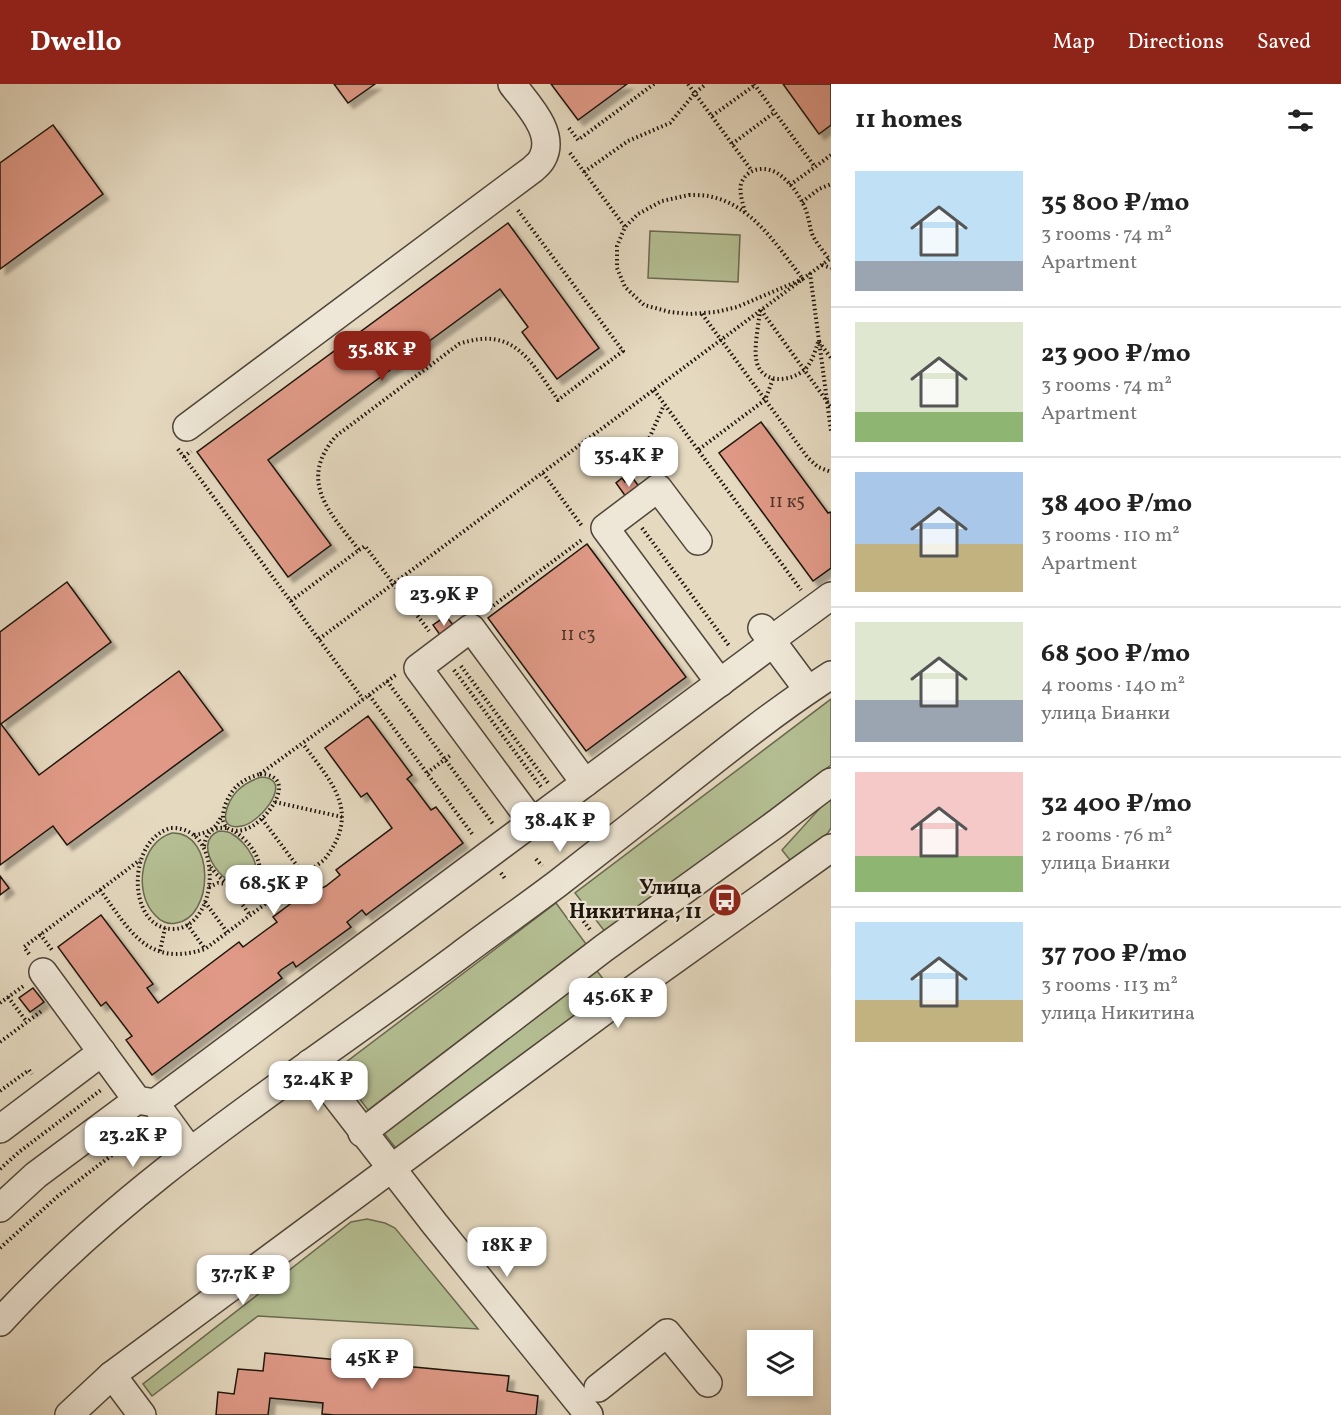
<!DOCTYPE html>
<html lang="en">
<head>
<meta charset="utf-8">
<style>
  :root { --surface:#fff; --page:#f6f6f6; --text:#222; --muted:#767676; --line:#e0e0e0; --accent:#8f2418 }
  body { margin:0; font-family:Vollkorn,serif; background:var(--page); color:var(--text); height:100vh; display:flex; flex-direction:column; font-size:22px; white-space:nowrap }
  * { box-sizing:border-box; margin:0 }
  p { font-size:20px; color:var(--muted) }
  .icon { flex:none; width:33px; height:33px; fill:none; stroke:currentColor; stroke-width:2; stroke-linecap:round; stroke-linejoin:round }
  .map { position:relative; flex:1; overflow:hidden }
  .drawer { display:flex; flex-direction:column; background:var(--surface); width:510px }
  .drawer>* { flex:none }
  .buttons { position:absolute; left:747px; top:1246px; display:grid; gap:12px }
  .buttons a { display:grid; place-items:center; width:66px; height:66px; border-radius:0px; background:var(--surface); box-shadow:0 3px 9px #0003; font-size:30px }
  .price { position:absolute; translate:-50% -51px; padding:0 14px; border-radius:12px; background:#fff; color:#222; font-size:20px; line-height:39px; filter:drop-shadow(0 2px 3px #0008) }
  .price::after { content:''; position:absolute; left:50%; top:36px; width:18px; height:14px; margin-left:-9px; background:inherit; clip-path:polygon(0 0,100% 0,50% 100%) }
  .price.current { background:var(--accent); color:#fff }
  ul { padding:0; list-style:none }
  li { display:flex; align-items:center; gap:18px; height:150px; padding:0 24px }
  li+li { border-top:2px solid var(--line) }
  li span { display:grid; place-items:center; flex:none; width:168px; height:120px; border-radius:0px; color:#555 }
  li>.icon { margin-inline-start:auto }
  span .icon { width:72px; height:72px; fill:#fffc; stroke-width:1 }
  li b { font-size:26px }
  h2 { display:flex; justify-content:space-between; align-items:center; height:72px; padding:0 24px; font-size:26px }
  header { display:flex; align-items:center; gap:36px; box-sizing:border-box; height:84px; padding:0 30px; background:var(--accent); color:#fff }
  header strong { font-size:28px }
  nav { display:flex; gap:33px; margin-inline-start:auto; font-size:21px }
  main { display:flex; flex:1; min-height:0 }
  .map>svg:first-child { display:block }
</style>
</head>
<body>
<header>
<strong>Dwello</strong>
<nav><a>Map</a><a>Directions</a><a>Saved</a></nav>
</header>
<main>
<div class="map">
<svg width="831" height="1331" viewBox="0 0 831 1331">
  <defs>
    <filter id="shadow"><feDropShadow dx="5.5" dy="5.5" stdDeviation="1.5" flood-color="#0004"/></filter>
  </defs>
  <rect width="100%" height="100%" fill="#e5d9c0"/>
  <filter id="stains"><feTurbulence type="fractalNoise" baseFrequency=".00333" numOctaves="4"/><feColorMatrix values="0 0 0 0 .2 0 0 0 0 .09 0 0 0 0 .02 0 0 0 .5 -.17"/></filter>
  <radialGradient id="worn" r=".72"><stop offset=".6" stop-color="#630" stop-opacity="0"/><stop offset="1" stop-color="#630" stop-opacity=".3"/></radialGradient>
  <g fill="#b4bf93" stroke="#696a50" stroke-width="1.5">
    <polygon points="650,147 740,151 738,198 648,194"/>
    <polygon points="831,615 831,681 606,849 575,809"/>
    <path d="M261,693C295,694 262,738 242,742C215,748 227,717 237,707C244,700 252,696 261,693Z"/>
    <polygon points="831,712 831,744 828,749 790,776 782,766"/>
    <path d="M219,747C224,747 228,747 232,750C246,757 267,787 249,799C228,812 188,759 219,747Z"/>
    <path d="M172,749C216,748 214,834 176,839C168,841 160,837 155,831C133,809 140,758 172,749Z"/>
    <polygon points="556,819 586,860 368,1026 337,985"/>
    <polygon points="597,887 611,905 398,1067 384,1049"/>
    <polygon points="367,1135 385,1139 395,1144 478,1245 258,1232 152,1312 143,1300 351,1138"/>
  </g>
  <g fill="#df9986" stroke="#1e150c" stroke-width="1.5" filter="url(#shadow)">
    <polygon points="334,0 375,0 348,19"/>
    <polygon points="551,0 627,0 578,36"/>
    <polygon points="783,0 831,0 831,41 819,50"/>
    <polygon points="53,41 103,110 0,185 0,79"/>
    <polygon points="508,139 599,264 557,295 522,248 528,243 500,205 268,376 331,461 288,493 197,368"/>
    <polygon points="761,338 828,429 831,428 831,484 813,497 719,369"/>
    <polygon points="632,393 642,407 629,417 616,399 622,394 625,398"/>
    <polygon points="587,460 686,593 586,667 488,534"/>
    <polygon points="67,498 111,558 1,640 39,691 179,587 223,646 67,761 53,742 0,781 0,548"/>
    <polygon points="446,532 456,545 443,555 433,541"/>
    <polygon points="368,632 412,691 407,695 410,698 431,726 436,723 463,759 366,831 362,826 347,838 351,843 296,883 293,878 281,886 278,889 282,894 152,991 126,956 132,952 106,918 101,922 58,863 101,831 153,900 147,904 158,919 239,858 243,863 266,846 277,838 273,833 318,799 322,804 326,802 340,791 336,786 392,744 367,709 361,713 325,664"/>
    <polygon points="0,792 9,804 0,811"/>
    <polygon points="33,904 44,918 30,928 19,914"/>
    <polygon points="265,1269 509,1292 507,1307 538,1312 536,1331 335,1331 322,1330 323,1319 270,1314 268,1331 216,1331 218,1308 234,1310 238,1285 263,1287"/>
  </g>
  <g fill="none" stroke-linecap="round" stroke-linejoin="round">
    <defs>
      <g id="minor">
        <path d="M187,343L533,85C536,82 540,79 542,75C557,49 526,19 512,0"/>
        <polyline points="698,457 658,404 605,444 720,599"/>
        <polyline points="762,544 808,606"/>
        <polyline points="771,556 831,512"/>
        <polyline points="532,738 418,584 471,544 585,699"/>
        <polyline points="43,888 137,1016 155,1019 190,1067"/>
        <polyline points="310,979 434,1139 589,1331"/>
        <polyline points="155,1019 773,559"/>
        <polyline points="0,1045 102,968"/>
        <polyline points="362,1049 604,864 777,739 831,698"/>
        <polyline points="0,1124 36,1091 137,1016"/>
        <path d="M0,1238C133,1093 302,989 459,872C491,848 525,824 557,800C589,775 621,750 653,725C711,679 769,631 831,591"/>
        <polyline points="112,1291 142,1331"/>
        <polyline points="598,1304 667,1249 708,1299"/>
        <polyline points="69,1331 112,1291 635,904 831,764"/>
      </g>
    </defs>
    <use href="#minor" stroke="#504639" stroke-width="30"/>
    <g stroke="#1e150c" stroke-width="4" stroke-dasharray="1.5 3" stroke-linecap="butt">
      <polyline points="688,0 752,87"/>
      <polyline points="754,0 815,83 831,71"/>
      <polyline points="712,32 755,1"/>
      <polyline points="569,44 578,56 654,0"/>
      <polyline points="732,60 775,28"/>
      <polyline points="570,69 625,143"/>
      <polyline points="584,88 628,57 670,39 695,9 706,0"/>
      <polyline points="790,101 815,83"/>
      <path d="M689,111C695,111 702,111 708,112C752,120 777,162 803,195L737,223L716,228L690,230L670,228L644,221L625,203L617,184V162L625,143L638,130L662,117Z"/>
      <polyline points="802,118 819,105 831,100"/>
      <path d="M745,128C743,120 739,109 741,100C747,83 767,81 780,91C793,101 804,117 808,133C810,140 810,146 813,152C817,160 824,168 829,175"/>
      <polyline points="822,181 831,184"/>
      <polyline points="810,189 831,347"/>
      <path d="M760,226C759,241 752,268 758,282C766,300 790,297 803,287C811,281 815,268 818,258"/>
      <polyline points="761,226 831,323"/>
      <polyline points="702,230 808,374 818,383 831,388"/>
      <polyline points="819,258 831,274"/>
      <polyline points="773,295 765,316 698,366 801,506"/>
      <polyline points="654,306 698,366"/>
      <polyline points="178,365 363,615"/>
      <polyline points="184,373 191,367"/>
      <polyline points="543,389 582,442"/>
      <polyline points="604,390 618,380 637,377 640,375 664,321"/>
      <polyline points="642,444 730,563"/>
      <polyline points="359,466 365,462 429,547"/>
      <path d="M291,517L359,466C330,429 297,397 336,352L459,260C514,241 530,277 558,316L623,267L517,125"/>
      <polyline points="486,527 583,455"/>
      <polyline points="319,555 831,174"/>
      <polyline points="461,582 548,699"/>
      <polyline points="454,586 541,703"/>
      <polyline points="387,597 493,740"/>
      <polyline points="369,611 397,590"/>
      <polyline points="427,689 452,670"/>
      <polyline points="260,690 369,611 473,751"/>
      <path d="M260,690C301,691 266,741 243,746C212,752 223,716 236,703C243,696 251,693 260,690Z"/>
      <polyline points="275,718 342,733"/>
      <polyline points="262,735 304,791"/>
      <path d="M171,744C226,742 219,846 172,845C127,844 126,756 171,744Z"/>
      <path d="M194,751C207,749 216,745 221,733"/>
      <path d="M204,762C207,747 212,743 227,744"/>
      <polyline points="536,775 542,782"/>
      <path d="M211,783C219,796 246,817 257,795C266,777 248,756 234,747"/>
      <polyline points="259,784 278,810"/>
      <polyline points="501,789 506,796"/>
      <polyline points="209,803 218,799 227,800 250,831"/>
      <path d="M100,806C130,846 147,884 205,865L324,776C362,728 332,699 303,660"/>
      <polyline points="205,818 227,848"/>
      <polyline points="570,819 591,847"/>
      <polyline points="187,840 205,865"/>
      <polyline points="40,850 52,866"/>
      <polyline points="160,867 165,844"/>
      <polyline points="29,870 24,863 140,776"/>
      <polyline points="8,913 27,938"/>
      <polyline points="0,919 25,901"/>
      <polyline points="0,958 43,926"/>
      <polyline points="0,1007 29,986 32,990"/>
      <polyline points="0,1085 19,1068 101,1006"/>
      <polyline points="0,1164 58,1112 124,1062 126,1064 146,1049"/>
    </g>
    <use href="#minor" stroke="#eee6d6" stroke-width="27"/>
  </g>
  <defs>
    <symbol id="bus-disc" viewBox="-11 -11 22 22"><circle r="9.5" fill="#8f2418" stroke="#eee6d6"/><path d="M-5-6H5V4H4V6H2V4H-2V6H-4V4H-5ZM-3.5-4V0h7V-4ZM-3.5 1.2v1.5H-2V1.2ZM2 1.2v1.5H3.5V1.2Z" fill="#fff"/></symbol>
  </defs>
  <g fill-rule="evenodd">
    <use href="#bus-disc" x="706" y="797" width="38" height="38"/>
  </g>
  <g text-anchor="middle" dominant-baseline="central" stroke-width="4.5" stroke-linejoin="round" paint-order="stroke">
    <g font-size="18" fill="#4e362a">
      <text x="787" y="418">11 к5</text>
      <text x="578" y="551">11 с3</text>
    </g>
    <g font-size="21" font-weight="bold" fill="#1e150c" stroke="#eee6d6" text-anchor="end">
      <text x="702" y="804">Улица<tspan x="702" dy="24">Никитина, 11</tspan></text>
    </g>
  </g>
  <rect width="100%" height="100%" filter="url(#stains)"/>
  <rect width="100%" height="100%" fill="url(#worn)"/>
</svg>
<div class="buttons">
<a><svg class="icon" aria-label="layers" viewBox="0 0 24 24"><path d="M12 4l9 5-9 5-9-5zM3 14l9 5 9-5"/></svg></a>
</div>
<b class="price current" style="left:382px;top:298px">35.8K ₽</b>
<b class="price" style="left:629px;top:404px">35.4K ₽</b>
<b class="price" style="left:444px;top:543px">23.9K ₽</b>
<b class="price" style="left:560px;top:769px">38.4K ₽</b>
<b class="price" style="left:274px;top:832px">68.5K ₽</b>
<b class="price" style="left:618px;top:945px">45.6K ₽</b>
<b class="price" style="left:318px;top:1028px">32.4K ₽</b>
<b class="price" style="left:133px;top:1084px">23.2K ₽</b>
<b class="price" style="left:507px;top:1194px">18K ₽</b>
<b class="price" style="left:243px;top:1222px">37.7K ₽</b>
<b class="price" style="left:372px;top:1306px">45K ₽</b>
</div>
<section class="drawer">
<h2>11 homes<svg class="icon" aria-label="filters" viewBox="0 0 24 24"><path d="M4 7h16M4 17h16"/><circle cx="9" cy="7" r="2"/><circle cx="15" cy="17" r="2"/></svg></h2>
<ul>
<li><span style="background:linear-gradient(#bfe0f5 75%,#9aa5b1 0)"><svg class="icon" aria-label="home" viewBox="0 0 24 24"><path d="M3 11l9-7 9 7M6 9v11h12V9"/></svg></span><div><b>35 800 ₽/mo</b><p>3 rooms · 74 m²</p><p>Apartment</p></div></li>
<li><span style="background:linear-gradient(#dfe7d0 75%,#8fb573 0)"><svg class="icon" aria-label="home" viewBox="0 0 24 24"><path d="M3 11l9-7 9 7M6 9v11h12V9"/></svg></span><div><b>23 900 ₽/mo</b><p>3 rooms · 74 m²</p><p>Apartment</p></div></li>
<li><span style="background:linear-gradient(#a9c7e8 60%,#c2b280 0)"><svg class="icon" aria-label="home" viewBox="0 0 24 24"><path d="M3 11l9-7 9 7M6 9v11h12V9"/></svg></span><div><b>38 400 ₽/mo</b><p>3 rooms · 110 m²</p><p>Apartment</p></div></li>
<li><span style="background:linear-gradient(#dfe7d0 65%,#9aa5b1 0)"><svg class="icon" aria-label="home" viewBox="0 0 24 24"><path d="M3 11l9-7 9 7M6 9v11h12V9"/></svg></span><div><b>68 500 ₽/mo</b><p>4 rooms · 140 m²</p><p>улица Бианки</p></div></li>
<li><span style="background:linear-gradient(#f6c9c9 70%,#8fb573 0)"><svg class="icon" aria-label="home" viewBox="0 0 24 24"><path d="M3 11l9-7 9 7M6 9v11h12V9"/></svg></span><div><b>32 400 ₽/mo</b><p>2 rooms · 76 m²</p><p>улица Бианки</p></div></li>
<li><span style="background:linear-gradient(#bfe0f5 65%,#c2b280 0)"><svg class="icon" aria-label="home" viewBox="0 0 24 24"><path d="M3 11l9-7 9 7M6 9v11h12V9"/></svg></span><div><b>37 700 ₽/mo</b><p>3 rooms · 113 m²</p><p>улица Никитина</p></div></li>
</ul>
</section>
</main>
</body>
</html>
